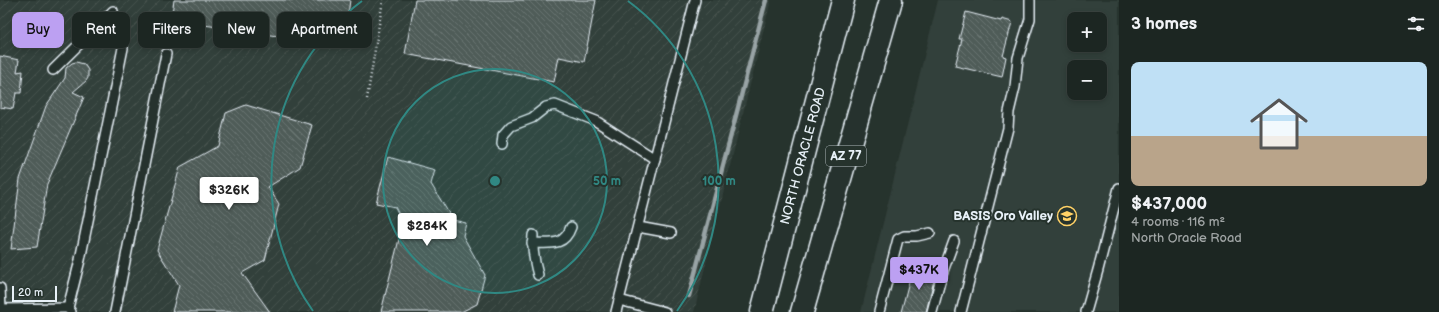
<!DOCTYPE html>
<html lang="en">
<head>
<meta charset="utf-8">
<style>
  :root { --surface:#1c2622; --page:#252e2a; --text:#f1f3f6; --muted:#a0a5a5; --line:#3a4340; --accent:#bca0f2 }
  body { margin:0; font-family:"Balsamiq Sans",sans-serif; background:var(--page); color:var(--text); height:100vh; display:flex; flex-direction:column; font-size:15px; white-space:nowrap }
  * { box-sizing:border-box; margin:0 }
  p { font-size:13px; color:var(--muted) }
  .icon { flex:none; width:22px; height:22px; fill:none; stroke:currentColor; stroke-width:2; stroke-linecap:round; stroke-linejoin:round }
  .map { position:relative; flex:1; overflow:hidden }
  .details { display:flex; flex-direction:column; background:var(--surface); width:320px }
  .details>* { flex:none }
  .hud { position:absolute; left:12px; top:12px; width:380px; height:36px; display:flex; gap:8px }
  .tools { position:absolute; left:1067px; top:12px; display:grid; gap:8px }
  .tools a { display:grid; place-items:center; width:40px; height:40px; border-radius:8px; background:var(--surface); box-shadow:0 2px 6px #0003,0 0 0 1px var(--line); font-size:20px }
  .scale { position:absolute; left:12px; bottom:10px; width:45px; box-sizing:border-box; padding-left:4px; border:2px solid #e8f1f8; border-top:0; font-size:11px; line-height:14px; white-space:nowrap; color:#e8f1f8; -webkit-text-stroke:3px #26332d; paint-order:stroke }
  .price { position:absolute; translate:-50% -34px; padding:0 9px; border-radius:4px; background:#fff; color:#222; font-size:13px; line-height:26px; filter:drop-shadow(0 1px 2px #0008) }
  .price::after { content:''; position:absolute; left:50%; top:24px; width:12px; height:9px; margin-left:-6px; background:inherit; clip-path:polygon(0 0,100% 0,50% 100%) }
  .price.selected { background:var(--accent); color:#111 }
  ul { padding:0; list-style:none }
  li { display:grid; align-content:center; gap:8px; height:212px; padding:0 12px }
  li span { display:grid; place-items:center; height:124px; border-radius:8px; color:#555 }
  li>.icon { margin-inline-start:auto }
  span .icon { width:72px; height:72px; fill:#fffc; stroke-width:1 }
  li b { font-size:17px }
  h2 { display:flex; justify-content:space-between; align-items:center; height:48px; padding:0 12px; font-size:17px }
  .chip { padding:0 14px; border-radius:8px; background:var(--surface); box-shadow:0 2px 6px #0003,0 0 0 1px var(--line); font-size:14px; line-height:36px }
  .chip.selected { background:var(--accent); color:#111 }
  main { display:flex; flex:1; min-height:0 }
  .map>svg:first-child { display:block }
</style>
</head>
<body>
<main>
<div class="map">
<svg width="1119" height="312" viewBox="0 0 1119 312">
  <defs>
    <pattern id="industrial-furrows" width="10" height="10" patternUnits="userSpaceOnUse"><rect width="10" height="10" fill="#333f3a"/><path d="M-1 1l2-2M0 10L10 0M9 11l2-2" fill="none" stroke="#47524e"/></pattern>
    <pattern id="building-back-hatch" width="6" height="6" patternUnits="userSpaceOnUse"><rect width="6" height="6" fill="#505c59"/><path d="M-1 5l2 2M0 0l6 6M5-1l2 2" fill="none" stroke="#697472"/></pattern>
  </defs>
  <rect width="100%" height="100%" fill="#26332d"/>
  <filter id="ink" filterUnits="userSpaceOnUse"><feTurbulence type="fractalNoise" baseFrequency=".025" numOctaves="2"/><feDisplacementMap in="SourceGraphic" scale="8" xChannelSelector="R" yChannelSelector="G"/><feConvolveMatrix kernelMatrix="1 2 1 2 8 2 1 2 1" color-interpolation-filters="sRGB"/></filter>
  <g filter="url(#ink)">
    <path fill="#333f3a" fill-rule="evenodd" d="M938,0H1119V312H861ZM1074,19H1100V45H1074ZM1074,67H1100V93H1074Z"/>
    <polygon fill="url(#industrial-furrows)" points="0,0 771,0 694,312 0,312"/>
    <g fill="none" stroke-linecap="round" stroke-linejoin="round">
      <polyline stroke="#98a3a5" stroke-width="4.5" points="689,296 766,0"/>
    </g>
    <g fill="url(#building-back-hatch)" stroke="#e8f1f8">
      <polygon points="174,0 350,0 347,22 321,18 317,42 171,20"/>
      <polygon points="415,0 596,0 584,62 559,57 554,82 405,54"/>
      <polygon points="966,12 1001,21 1002,19 1012,22 1003,56 1006,57 1002,77 955,66 962,39 959,39"/>
      <polygon points="0,56 19,60 17,72 23,71 21,93 16,93 13,109 0,107"/>
      <polygon points="76,62 84,64 88,70 88,78 86,81 73,92 84,97 47,184 37,247 11,249 20,179 46,106 65,78 66,68 72,63"/>
      <polygon points="246,105 312,125 300,167 268,187 279,204 265,260 242,273 270,312 172,312 179,285 157,250 180,167 218,146 226,113"/>
      <polygon points="388,157 435,170 431,184 453,220 466,223 463,236 485,275 477,304 461,312 381,312 403,223 395,207 376,203"/>
      <polygon points="913,266 936,272 926,312 901,312"/>
    </g>
    <g fill="none" stroke-linecap="round" stroke-linejoin="round">
      <defs>
        <g id="lane">
          <polyline points="53,70 113,11"/>
          <polyline points="502,144 503,135 511,126 532,118 546,107 555,105 596,121 655,159"/>
          <polyline points="638,227 671,233"/>
          <path d="M533,235C532,249 534,261 538,275"/>
          <path d="M532,243C550,243 564,247 571,227"/>
          <polyline points="0,288 1,309 68,308"/>
          <polyline points="619,300 665,312"/>
          <polyline points="71,312 68,308 80,260 123,48"/>
          <polyline points="115,312 166,54"/>
          <polyline points="616,312 695,0"/>
          <polyline points="879,312 898,239 904,236 917,236 930,233"/>
          <polyline points="932,312 942,274 954,241"/>
          <polyline points="961,312 1008,128 1009,112 1015,87 1018,58 1030,19 1030,0"/>
          <polyline points="1086,312 1098,270 1119,188"/>
        </g>
        <g id="highway">
          <polyline points="762,312 843,0"/>
          <polyline points="802,312 891,0"/>
        </g>
      </defs>
      <use href="#lane" stroke="#e8f1f8" stroke-width="12"/>
      <use href="#highway" stroke="#e8f1f8" stroke-width="25"/>
      <polyline stroke="#e8f1f8" stroke-width="2.5" stroke-dasharray="1 3" stroke-linecap="butt" points="367,99 383,0"/>
      <use href="#lane" stroke="#26332d" stroke-width="9"/>
      <use href="#highway" stroke="#26332d" stroke-width="22"/>
    </g>
  </g>
  <circle cx="495" cy="181" r="112" fill="#308883" fill-opacity=".12"/>
  <g fill="none" stroke="#308883" stroke-width="2">
    <circle cx="495" cy="181" r="112"/>
    <path d="M313 311A224 224 0 0 1 362 1M628 1A224 224 0 0 1 677 311"/>
  </g>
  <defs>
    <symbol id="school-ring" viewBox="-11 -11 22 22"><circle r="9.5" fill="#26332d" stroke="#ffd166" stroke-width="1.5"/><path d="M0-5L7-2L0 1L-7-2ZM-4 1L0 2.5L4 1V4Q0 6-4 4Z" fill="#ffd166"/></symbol>
  </defs>
  <g fill-rule="evenodd">
    <use href="#school-ring" x="1056" y="205" width="22" height="22"/>
  </g>
  <g text-anchor="middle" dominant-baseline="central" stroke-width="4" stroke-linejoin="round" paint-order="stroke">
    <rect fill="#26332d" stroke="#aeb8bb" stroke-width="1" x="826" y="146" width="40" height="20" rx="3"/>
    <g font-size="12" font-weight="bold" fill="#e8f1f8">
      <text x="846" y="156">AZ 77</text>
    </g>
    <g font-size="13" fill="#e8f1f8" stroke="#26332d">
      <text transform="translate(803 156) rotate(-75)">NORTH ORACLE ROAD</text>
    </g>
    <g font-size="13" font-weight="bold" fill="#e8f1f8" stroke="#26332d" text-anchor="end">
      <text x="1053" y="216">BASIS Oro Valley</text>
    </g>
  </g>
  <circle cx="495" cy="181" r="6" fill="#308883" stroke="#26332d" stroke-width="2"/>
  <g font-size="12" text-anchor="middle" font-weight="bold" fill="#308883" stroke="#26332d" stroke-width="4" stroke-linejoin="round" paint-order="stroke">
    <text x="607" y="185">50 m</text>
    <text x="719" y="185">100 m</text>
  </g>
</svg>
<div class="tools">
<a>+</a>
<a>−</a>
</div>
<div class="scale">20 m</div>
<b class="price" style="left:229px;top:211px">$326K</b>
<b class="price" style="left:427px;top:247px">$284K</b>
<b class="price selected" style="left:919px;top:291px">$437K</b>
<div class="hud">
<a class="chip selected">Buy</a>
<a class="chip">Rent</a>
<a class="chip">Filters</a>
<a class="chip">New</a>
<a class="chip">Apartment</a>
</div>
</div>
<section class="details">
<h2>3 homes<svg class="icon" aria-label="filters" viewBox="0 0 24 24"><path d="M4 7h16M4 17h16"/><circle cx="9" cy="7" r="2"/><circle cx="15" cy="17" r="2"/></svg></h2>
<ul>
<li><span style="background:linear-gradient(#bfe0f5 60%,#b9a48a 0)"><svg class="icon" aria-label="home" viewBox="0 0 24 24"><path d="M3 11l9-7 9 7M6 9v11h12V9"/></svg></span><div><b>$437,000</b><p>4 rooms · 116 m²</p><p>North Oracle Road</p></div></li>
</ul>
</section>
</main>
</body>
</html>
